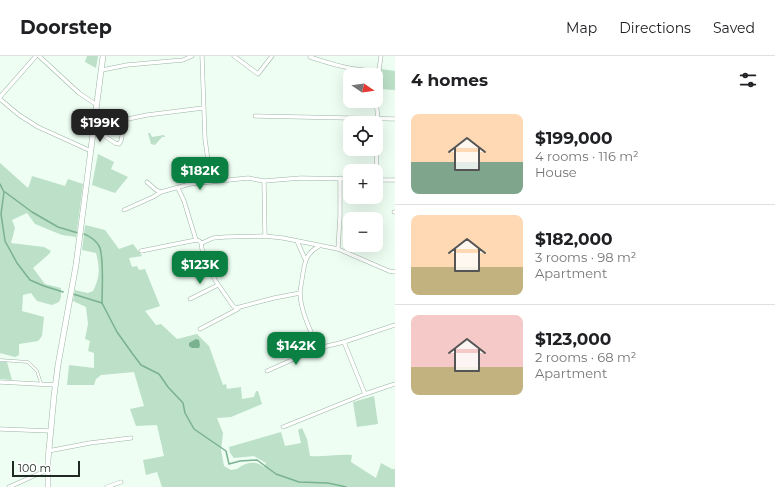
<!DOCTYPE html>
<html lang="en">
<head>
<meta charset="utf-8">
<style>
  :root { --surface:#fff; --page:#f6f6f6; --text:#202124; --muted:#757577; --line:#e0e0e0; --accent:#0b8043 }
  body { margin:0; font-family:Montserrat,sans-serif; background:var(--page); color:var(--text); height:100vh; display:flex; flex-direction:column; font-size:15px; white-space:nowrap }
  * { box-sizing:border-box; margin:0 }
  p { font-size:13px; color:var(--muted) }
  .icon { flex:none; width:22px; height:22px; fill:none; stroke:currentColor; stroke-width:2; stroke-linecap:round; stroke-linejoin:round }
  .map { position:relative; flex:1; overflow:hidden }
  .drawer { display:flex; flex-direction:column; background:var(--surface); width:380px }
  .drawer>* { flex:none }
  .needle { width:26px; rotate:103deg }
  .buttons { position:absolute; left:343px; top:12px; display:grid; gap:8px }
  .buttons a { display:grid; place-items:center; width:40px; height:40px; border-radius:8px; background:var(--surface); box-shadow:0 4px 16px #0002; font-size:20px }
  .scale { position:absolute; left:12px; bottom:10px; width:68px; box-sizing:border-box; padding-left:4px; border:2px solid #1f2822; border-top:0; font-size:11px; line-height:14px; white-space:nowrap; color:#1f2822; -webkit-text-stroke:3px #fff; paint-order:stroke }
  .price { position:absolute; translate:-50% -34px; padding:0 9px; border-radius:8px; background:var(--accent); color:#fff; font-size:13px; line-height:26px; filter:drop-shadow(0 1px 2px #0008) }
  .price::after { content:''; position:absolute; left:50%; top:24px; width:12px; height:9px; margin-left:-6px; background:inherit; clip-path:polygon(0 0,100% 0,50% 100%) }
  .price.active { background:#222; color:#fff }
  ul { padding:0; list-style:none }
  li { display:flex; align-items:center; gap:12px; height:100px; padding:0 16px }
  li+li { border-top:1px solid var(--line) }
  li span { display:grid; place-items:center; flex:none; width:112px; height:80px; border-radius:8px; color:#555 }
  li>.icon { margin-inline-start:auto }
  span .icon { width:48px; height:48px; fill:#fffc; stroke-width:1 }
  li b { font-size:17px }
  h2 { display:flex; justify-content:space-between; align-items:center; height:48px; padding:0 16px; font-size:17px }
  header { display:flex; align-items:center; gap:24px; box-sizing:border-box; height:56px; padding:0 20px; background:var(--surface); border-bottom:1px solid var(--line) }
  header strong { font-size:19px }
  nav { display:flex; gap:22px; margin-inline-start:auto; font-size:14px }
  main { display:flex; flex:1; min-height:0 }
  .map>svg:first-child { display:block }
</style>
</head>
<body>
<header>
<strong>Doorstep</strong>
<nav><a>Map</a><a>Directions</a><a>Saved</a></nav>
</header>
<main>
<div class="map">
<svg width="395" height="431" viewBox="0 0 395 431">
  <rect width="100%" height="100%" fill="#eefef3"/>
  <g fill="#bce0c8">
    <polygon points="87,0 98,0 96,12 85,6"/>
    <polygon points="381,13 395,15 395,34 380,33 382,25"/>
    <polygon points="148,77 150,77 152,81 164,79 165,81 162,81 155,89 151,88"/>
    <polygon points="98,98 114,106 111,113 128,121 115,137 92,129"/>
    <polygon points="0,107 28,132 31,124 32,120 65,130 68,123 83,128 76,181 62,179 35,168 27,157 12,164 15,172 11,187 44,191 51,195 49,198 33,212 45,228 61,232 61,241 59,246 52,249 37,245 31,237 23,239 22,255 44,261 42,280 38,285 19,288 19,299 15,301 0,297"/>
    <path d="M85,169L105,174L119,193L133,188L142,200L129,202L132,211L137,210L139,214L145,213L160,250L145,255L156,269L161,268L177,283L197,278L209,290L223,329L226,328L227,333L241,331L242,343L254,341L256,335H258L262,348L231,361L217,362L223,377L221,394L224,410L231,414L237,413C245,406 255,404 264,411L266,407L254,400L234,402L230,397L229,391L281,376L285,390L301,387L298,374L302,372L307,383L310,400C325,401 338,398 352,399L351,406L376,422L381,407L392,413H395V431H162L157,416L146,419L143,404L164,400L157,369L136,370L130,353L144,350L134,316L101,319L96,323L94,329H67L69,309L94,312V297L88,295L90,285L85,283L88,268L86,251L73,245L75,234L88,237L93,235C100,221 100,212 96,197L82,194Z"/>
    <polygon points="0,306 7,306 12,324 0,323"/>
    <polygon points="374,340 378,368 357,371 353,346"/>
  </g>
  <polygon fill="#7ab18f" points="196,283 199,284 200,289 199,292 192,292 189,290 189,287"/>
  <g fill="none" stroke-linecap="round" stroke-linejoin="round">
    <g stroke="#7ab18f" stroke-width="1.5">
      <polyline points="0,128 4,136 1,158 5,185 17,207 30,224 44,230 63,236"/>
      <polyline points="5,136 32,156 58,171 78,177"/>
      <path d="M84,178C90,180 98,186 100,192C104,206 102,232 102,247"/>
      <polyline points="73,238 102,247 117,276 132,297 141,309 159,318 168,331 183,347 185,357 194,373 226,395 229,408 240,405 257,404 276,418 299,426 328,427 346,431"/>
    </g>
    <defs>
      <polyline id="lane" points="0,304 28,306 37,315 41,327"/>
      <g id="street">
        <polyline points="39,0 79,37 97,49"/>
        <polyline points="202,0 205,83 211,126"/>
        <polyline points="234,0 258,18 272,0"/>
        <path d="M310,1C331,8 357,16 379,14"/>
        <polyline points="102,14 127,9 183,4 192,0"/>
        <polyline points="0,41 36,0"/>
        <polyline points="376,41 381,25 379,14 381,0"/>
        <polyline points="0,43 19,59 38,71 91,95"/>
        <polyline points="376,45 378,63 376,118"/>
        <polyline points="255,60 395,63"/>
        <polyline points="94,73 115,87 119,88 121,85 125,65 128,63 147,59 203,52"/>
        <polyline points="376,124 395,124"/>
        <polyline points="264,125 265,180"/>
        <polyline points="147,126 156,134 161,136 190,128 248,122 264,125 301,122 350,123"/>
        <polyline points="178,132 184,145 196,184"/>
        <polyline points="124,154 153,141 161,136"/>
        <polyline points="394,156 395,156"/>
        <polyline points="297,185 305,203"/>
        <polyline points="202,187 213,182 225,181 265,180 283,182 338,193 389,215 395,216"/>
        <polyline points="338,193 340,160 340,122"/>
        <path d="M141,195L196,184C202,185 201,187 202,193L215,224L233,250L236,252L274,242L300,237"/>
        <polyline points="190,243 218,229"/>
        <polyline points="200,273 238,253"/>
        <polyline points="344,286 395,269"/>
        <path d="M319,292C311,277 300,253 300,236C301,230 302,223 303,217C305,204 307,197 319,190"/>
        <polyline points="267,315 319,292 344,286 365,338"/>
        <polyline points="0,326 56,329"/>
        <polyline points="283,371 365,338 395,328"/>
        <polyline points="0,373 51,375"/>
        <polyline points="48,395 90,387 131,382"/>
        <polyline points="9,431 47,414"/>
        <polyline points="107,431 121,426"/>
      </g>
      <polyline id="secondary" points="48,431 48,404 54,340 58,309 76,209 103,0"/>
    </defs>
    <use href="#lane" stroke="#9bb5a4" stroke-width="3"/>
    <use href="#street" stroke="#9bb5a4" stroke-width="4.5"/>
    <use href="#secondary" stroke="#9bb5a4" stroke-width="6"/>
    <use href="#lane" stroke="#fff" stroke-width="2"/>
    <use href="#street" stroke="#fff" stroke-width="3.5"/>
    <use href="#secondary" stroke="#fff" stroke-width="5"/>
  </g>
</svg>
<div class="buttons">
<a><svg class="needle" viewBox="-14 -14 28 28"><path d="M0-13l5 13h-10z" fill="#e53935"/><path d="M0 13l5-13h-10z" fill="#757577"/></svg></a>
<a><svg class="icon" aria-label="locate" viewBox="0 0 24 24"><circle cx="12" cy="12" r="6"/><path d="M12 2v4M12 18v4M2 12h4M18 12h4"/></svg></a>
<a>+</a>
<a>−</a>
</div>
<div class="scale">100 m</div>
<b class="price active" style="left:100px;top:87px">$199K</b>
<b class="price" style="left:200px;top:135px">$182K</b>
<b class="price" style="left:200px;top:229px">$123K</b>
<b class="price" style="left:296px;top:310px">$142K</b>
</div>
<section class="drawer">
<h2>4 homes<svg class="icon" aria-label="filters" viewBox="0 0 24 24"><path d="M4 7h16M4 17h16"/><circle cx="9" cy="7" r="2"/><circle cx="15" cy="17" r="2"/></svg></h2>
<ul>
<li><span style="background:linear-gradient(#ffd9b3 60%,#7fa58c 0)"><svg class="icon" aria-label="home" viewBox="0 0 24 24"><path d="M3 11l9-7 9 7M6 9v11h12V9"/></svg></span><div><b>$199,000</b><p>4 rooms · 116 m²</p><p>House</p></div></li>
<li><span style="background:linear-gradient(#ffd9b3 65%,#c2b280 0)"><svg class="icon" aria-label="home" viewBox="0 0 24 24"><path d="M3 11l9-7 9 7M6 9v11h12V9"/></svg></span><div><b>$182,000</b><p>3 rooms · 98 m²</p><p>Apartment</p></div></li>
<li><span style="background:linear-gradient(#f6c9c9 65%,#c2b280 0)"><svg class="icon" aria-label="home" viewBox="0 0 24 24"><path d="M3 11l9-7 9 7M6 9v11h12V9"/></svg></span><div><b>$123,000</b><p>2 rooms · 68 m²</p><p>Apartment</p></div></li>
</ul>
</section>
</main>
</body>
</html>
